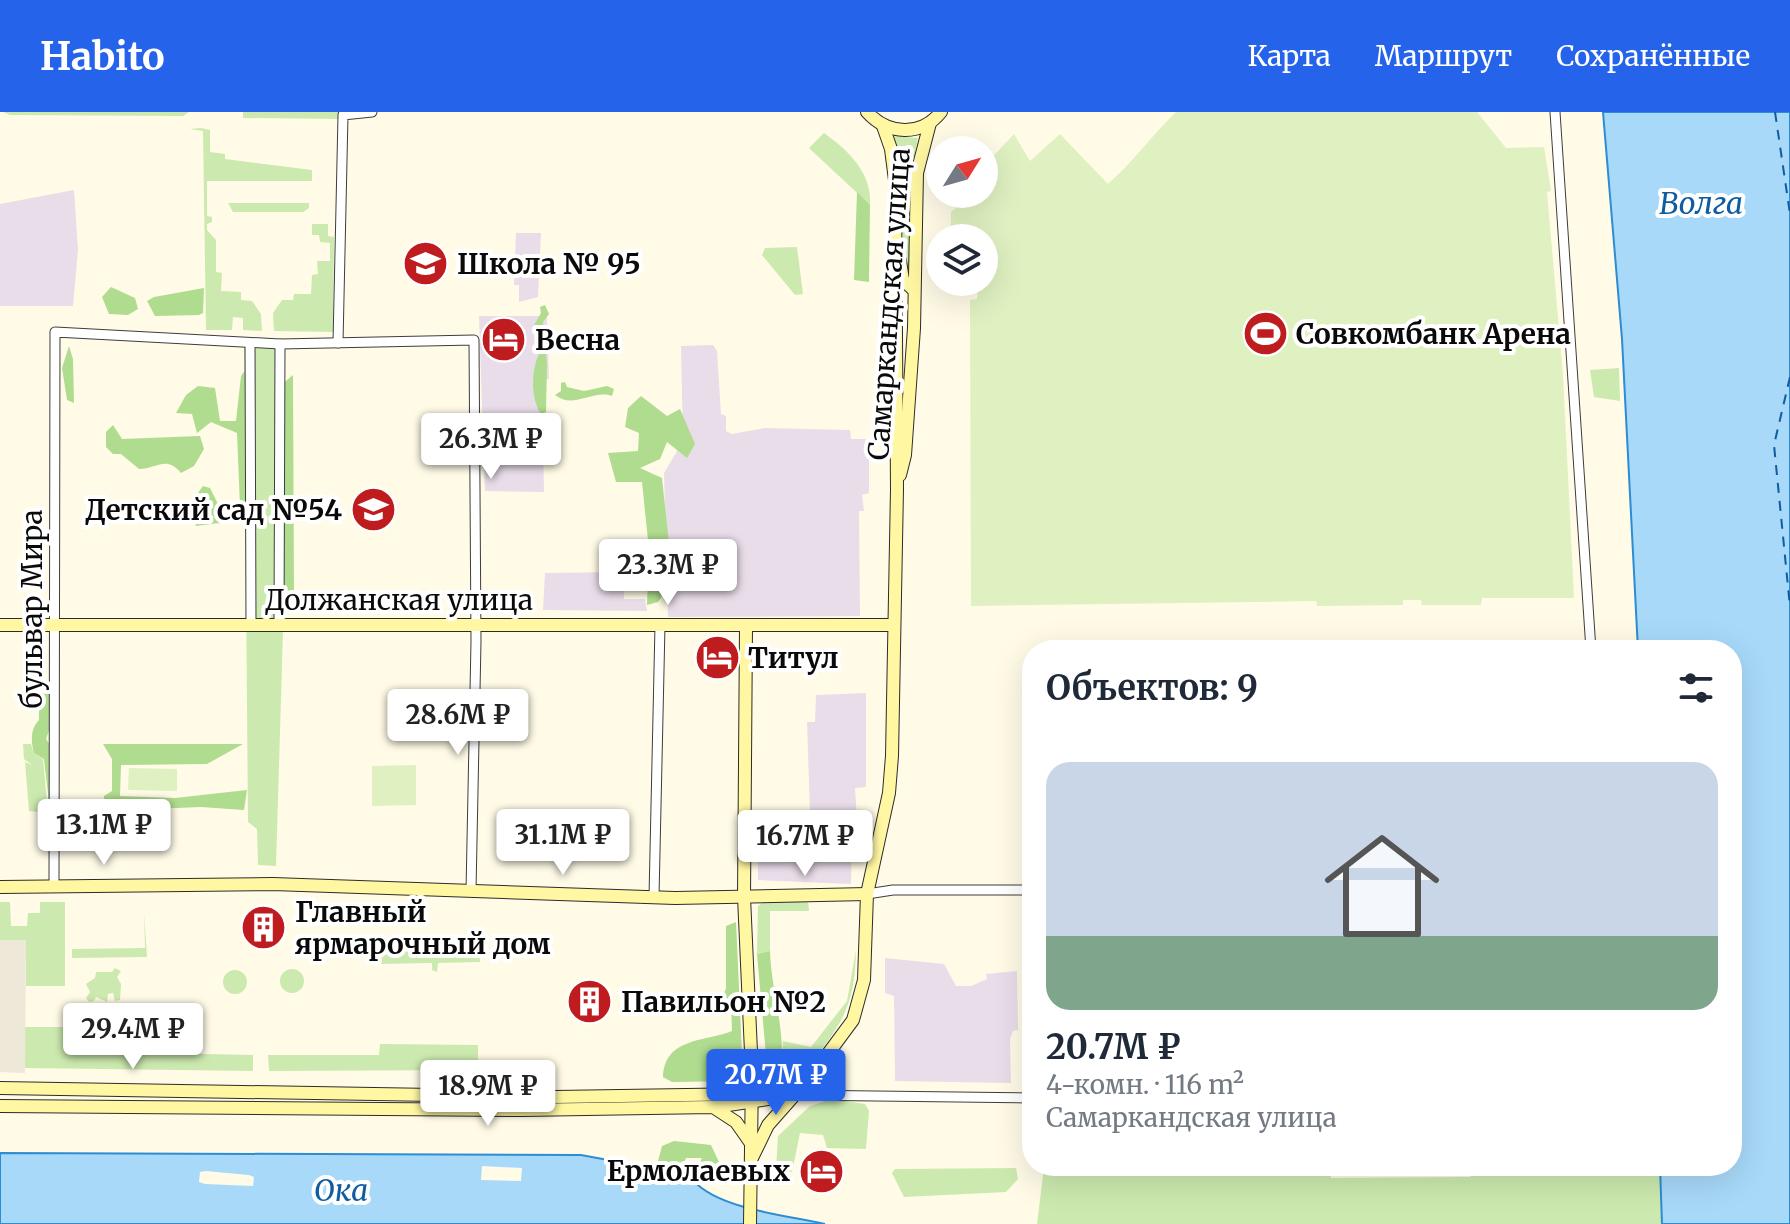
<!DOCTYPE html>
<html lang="ru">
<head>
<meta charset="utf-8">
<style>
  :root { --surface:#fff; --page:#f6f6f7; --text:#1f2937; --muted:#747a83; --line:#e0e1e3; --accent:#2563eb }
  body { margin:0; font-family:Merriweather,serif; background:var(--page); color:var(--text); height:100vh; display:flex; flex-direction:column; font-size:30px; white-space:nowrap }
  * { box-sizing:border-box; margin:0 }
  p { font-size:26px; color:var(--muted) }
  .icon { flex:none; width:44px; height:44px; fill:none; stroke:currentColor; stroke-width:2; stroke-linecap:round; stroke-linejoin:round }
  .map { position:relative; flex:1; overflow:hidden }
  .drawer { position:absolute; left:1022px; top:528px; width:720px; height:536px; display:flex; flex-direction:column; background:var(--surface); border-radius:32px; box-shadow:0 8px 32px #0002 }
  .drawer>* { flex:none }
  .needle { width:52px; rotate:53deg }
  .fabs { position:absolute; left:926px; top:24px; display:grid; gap:16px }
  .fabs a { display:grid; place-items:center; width:72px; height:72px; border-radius:50%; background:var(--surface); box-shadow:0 8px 32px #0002; font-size:40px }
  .price { position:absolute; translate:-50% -68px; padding:0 18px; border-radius:8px; background:#fff; color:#222; font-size:26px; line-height:52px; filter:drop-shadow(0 2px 4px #0008) }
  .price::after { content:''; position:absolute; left:50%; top:48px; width:24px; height:18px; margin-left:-12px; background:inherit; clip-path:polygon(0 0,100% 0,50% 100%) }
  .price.current { background:var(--accent); color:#fff }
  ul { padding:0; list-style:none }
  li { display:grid; align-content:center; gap:16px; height:424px; padding:0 24px }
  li+li { border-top:2px solid var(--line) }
  li span { display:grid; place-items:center; height:248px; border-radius:24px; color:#555 }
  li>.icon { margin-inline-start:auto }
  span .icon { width:144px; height:144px; fill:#fffc; stroke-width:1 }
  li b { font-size:34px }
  h2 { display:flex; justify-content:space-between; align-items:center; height:96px; padding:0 24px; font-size:34px }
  header { display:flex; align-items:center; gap:48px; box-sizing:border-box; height:112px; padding:0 40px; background:var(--accent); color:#fff }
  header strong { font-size:38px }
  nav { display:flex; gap:44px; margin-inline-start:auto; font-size:28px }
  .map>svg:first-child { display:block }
</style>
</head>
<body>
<header>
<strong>Habito</strong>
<nav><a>Карта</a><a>Маршрут</a><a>Сохранённые</a></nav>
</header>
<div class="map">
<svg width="1790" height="1112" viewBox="0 0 1790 1112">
  <rect width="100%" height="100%" fill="#fffbe7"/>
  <g fill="#e9ddea">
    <polygon points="74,78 78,138 73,194 0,194 0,92"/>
    <polygon points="516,121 541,121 538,185 519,190 519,173 514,173"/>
    <polygon points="479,204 547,204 549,267 542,268 544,380 485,379"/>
    <polygon points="713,233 717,239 721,302 726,304 726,319 732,322 765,316 850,318 851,327 869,327 869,381 862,383 864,399 859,399 860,504 668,505 664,361 683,329 681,234"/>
    <polygon points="624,460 624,487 645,487 647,499 543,498 545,461"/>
    <polygon points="866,581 866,675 855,676 858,721 852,722 851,772 758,768 758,711 804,710 804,702 810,701 807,610 815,610 816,583"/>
    <polygon points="885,846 944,852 956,874 971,874 987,867 986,862 1017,859 1018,918 1013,919 1010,927 1011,971 895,969 894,884 885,881"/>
  </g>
  <g fill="#cceaaf">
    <polygon points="3,0 189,0 183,4 10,3"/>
    <polygon points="243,0 339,0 339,7 243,6"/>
    <polygon points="201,16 210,18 210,40 225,42 225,47 312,58 312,69 207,69 207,104 212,105 212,110 207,112 207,118 216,128 216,160 222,161 221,179 241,180 241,188 252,189 261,202 262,219 243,218 243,206 233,205 232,218 206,218 203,19 190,17"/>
    <path d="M824,21C849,39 872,61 870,93L809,36Z"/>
    <polygon points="892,24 918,26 911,61 909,162 903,152 901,60"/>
    <polygon points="228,91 309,91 309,96 303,100 233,100"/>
    <polygon points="312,112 328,112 328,124 334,125 333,220 274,219 273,201 282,188 293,188 294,182 311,182 312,163 318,162 317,149 330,149 330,131 320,130 319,123 312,123"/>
    <polygon points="797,135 803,182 795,183 762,143 765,136"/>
    <polygon points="244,234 283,234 283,519 276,754 258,753 257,717 248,710"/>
    <polygon points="1619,256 1620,289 1594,285 1590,258"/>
    <polygon points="23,632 31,632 34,641 43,647 48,701 29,699 25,650 32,653 24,647"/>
    <polygon points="808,788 809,799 770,799 770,839 757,842 758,794 765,789"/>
    <polygon points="0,790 10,790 11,814 27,814 28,801 40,801 40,790 65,790 65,874 26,874 26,829 0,828"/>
    <polygon points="144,800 147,845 72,846 72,837 145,836"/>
    <polygon points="479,837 480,850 438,851 437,860 432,858 432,851 376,852 376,839"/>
    <path d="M856,838C855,893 843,911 809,953L788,954L776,948L782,946L783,929L811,935L847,889Z"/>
    <polygon points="115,856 121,859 117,865 121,872 120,888 115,889 113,881 108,882 107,890 96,885 94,889 89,890 86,886 90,880 86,872 95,866 96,860 112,860"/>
    <circle cx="292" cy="869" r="12"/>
    <circle cx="235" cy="870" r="12"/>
    <polygon points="25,915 64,915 64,939 253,943 253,959 25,956"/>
    <polygon points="380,932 478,933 478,958 269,959 268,943 379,943"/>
    <polygon points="832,987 865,992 869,999 866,1037 827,1036 823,1023 800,1021 792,1060 776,1057 778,1024 810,994"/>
    <polygon points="1330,1054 1331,1066 1470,1065 1478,1054 1660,1054 1662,1112 1037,1112 1044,1055"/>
    <polygon points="1016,1056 1018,1067 1006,1080 904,1085 892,1061 895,1057"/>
  </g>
  <g fill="#afdc8e">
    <polygon points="857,80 870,93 869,170 854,168"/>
    <polygon points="111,175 135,186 138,197 128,203 109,202 102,185"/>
    <polygon points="204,176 203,201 199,203 155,204 147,189 154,185"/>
    <path d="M545,193L549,202L543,210L547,252L546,300L541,302C530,285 531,255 541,238L533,215L541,201L540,195Z"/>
    <polygon points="69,234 73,247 74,291 67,288 62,256"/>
    <polygon points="246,257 252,407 195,414 203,401 198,381 203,374 210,376 220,396 240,394 237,321 211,310 197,321 192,302 176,301 186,283 198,274 215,276 220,309 236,309 241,264"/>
    <polygon points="293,263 294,483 322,479 317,502 284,497 281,273"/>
    <path d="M565,270L567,275L584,279L607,274L614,277L612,284C592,277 574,298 555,283L561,279V271Z"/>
    <polygon points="641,284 667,304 680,297 695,332 687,346 667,330 660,347 640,356 662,366 671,450 677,462 658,490 647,493 649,438 642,370 616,370 608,341 638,339 639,321 625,315 628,296"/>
    <path d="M113,313L122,327L200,324L204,337L194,354L181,361C166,343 157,357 139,357L121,342H113L106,335V320Z"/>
    <path d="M46,579L52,582L50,593L53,608L46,627L50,633V699L44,647L34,641C31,630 30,617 39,608V583Z"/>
    <polygon points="103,632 243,632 207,652 121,653 120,684 175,686 247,678 244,698 201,695 103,699 104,684 112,679 112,647"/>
    <path d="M736,810L743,964L736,969L672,970L663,965C665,925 705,930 732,919L731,888L722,884L726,877V814Z"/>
    <path d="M770,839C771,875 783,910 782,946L779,948L766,943L757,842Z"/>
    <polygon points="674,1029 711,1033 719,1050 712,1063 697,1056 702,1046 686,1046 683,1053 658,1049 662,1034"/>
  </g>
  <g fill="#dff1c1">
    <path d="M1176,0H1477L1506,36L1544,35L1551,79L1547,80L1563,263L1574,486H1482L1481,493H1422L1421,488H1403V493L1317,494L1316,489L971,494L970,188L977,187L979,170H984V126H951V100L962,90L957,82H984V54L1014,22L1030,49L1060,22L1108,72C1134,49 1151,24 1176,0Z"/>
    <polygon points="416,653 416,693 372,694 372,654"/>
    <polygon points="129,656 177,657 177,679 128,678"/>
  </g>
  <polygon fill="#ede8d7" points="0,828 26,828 25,961 0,960"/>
  <g fill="#a8d9f9" stroke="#2c8cd4" stroke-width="2">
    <polygon points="1603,0 1790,0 1790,1112 1662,1112 1660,1054 1732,1054 1732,538 1638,538 1622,227"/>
    <path d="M0,1041L581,1043L689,1063C711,1097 787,1103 825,1112H0Z"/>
  </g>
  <g fill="#fffbe7">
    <polygon points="482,1054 522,1056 521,1069 481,1068"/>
    <polygon points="206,1059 249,1063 254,1065 253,1074 205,1072 199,1070 200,1060"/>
  </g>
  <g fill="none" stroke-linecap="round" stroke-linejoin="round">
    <g stroke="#0f5ca0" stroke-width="2" stroke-dasharray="10 8" stroke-linecap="butt">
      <polyline points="1775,0 1790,102"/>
      <polyline points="1790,265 1774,333 1790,495"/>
    </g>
    <defs>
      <g id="street">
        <polyline points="1555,0 1591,538"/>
        <polyline points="250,231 251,512"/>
        <polyline points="338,231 343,3 372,0"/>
        <polyline points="279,512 280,232"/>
        <polyline points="54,774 55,220 280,232 474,228 476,529 471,779"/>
        <polyline points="867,782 893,778 1032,778"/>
        <polyline points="654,785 660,513"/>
        <polyline points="813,962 830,982"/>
        <polyline points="794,983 1032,986"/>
        <polyline points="1361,1056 1462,1054"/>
      </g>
      <g id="secondary">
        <path d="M867,0C888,23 921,25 941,0"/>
        <polyline points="900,149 903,168 914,178"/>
        <polyline points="900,363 905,343 914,216 917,61 930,11"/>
        <polyline points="0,513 893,513"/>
        <polyline points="746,514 744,785 752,962 750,1112"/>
        <polyline points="0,775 273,772 675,786 867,782"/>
        <polyline points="0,976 555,985 752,982"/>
        <polyline points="0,994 522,998 713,995 736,1010 750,1030"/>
        <polyline points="715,995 794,983"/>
        <polyline points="752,1046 768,1013 813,962 853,908 864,868 867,782 889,681 892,644 897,377 895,68 891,37 883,14"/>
      </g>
    </defs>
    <use href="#street" stroke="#3d3d3d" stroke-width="11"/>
    <use href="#secondary" stroke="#2c2c2c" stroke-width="14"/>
    <use href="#street" stroke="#fff" stroke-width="9"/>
    <use href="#secondary" stroke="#fff7a2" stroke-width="12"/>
  </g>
  <defs>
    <symbol id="school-disc" viewBox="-11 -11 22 22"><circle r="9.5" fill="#bf1c1f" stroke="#fff"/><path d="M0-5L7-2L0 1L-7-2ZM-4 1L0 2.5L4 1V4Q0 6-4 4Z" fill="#fff"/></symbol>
    <symbol id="stadium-disc" viewBox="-11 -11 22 22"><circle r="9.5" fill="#bf1c1f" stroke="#fff"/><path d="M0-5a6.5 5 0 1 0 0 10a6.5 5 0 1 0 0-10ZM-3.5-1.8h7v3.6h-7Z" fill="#fff"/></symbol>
    <symbol id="hotel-disc" viewBox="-11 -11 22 22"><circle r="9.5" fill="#bf1c1f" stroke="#fff"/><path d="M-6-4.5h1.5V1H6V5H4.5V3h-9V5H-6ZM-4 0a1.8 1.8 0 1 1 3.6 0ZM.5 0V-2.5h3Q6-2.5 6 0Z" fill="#fff"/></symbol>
    <symbol id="building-disc" viewBox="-11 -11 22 22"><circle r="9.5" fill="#bf1c1f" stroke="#fff"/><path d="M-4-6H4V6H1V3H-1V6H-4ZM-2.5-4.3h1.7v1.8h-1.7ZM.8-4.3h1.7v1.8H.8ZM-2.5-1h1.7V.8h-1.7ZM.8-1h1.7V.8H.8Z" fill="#fff"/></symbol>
  </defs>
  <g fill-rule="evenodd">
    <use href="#school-disc" x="400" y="126" width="51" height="51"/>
    <use href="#stadium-disc" x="1240" y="196" width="51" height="51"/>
    <use href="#hotel-disc" x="478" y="202" width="51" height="51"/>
    <use href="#school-disc" x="348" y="372" width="51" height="51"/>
    <use href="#hotel-disc" x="692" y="520" width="51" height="51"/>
    <use href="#building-disc" x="238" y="790" width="51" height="51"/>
    <use href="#building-disc" x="564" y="864" width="51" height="51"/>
    <use href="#hotel-disc" x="796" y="1034" width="51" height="51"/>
  </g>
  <g text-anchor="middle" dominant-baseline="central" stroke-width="8" stroke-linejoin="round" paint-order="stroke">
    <g font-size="28" font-weight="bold" fill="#0a0a0a" stroke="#fff" text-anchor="start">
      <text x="457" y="152">Школа № 95</text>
      <text x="1296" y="222">Совкомбанк Арена</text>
      <text x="535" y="228">Весна</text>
      <text x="342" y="398" text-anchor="end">Детский сад №54</text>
      <text x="748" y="546">Титул</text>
      <text x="295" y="800">Главный<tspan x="295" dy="32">ярмарочный дом</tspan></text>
      <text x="621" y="890">Павильон №2</text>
      <text x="790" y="1059" text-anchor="end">Ермолаевых</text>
    </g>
    <g font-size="28" fill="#0a0a0a" stroke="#fff">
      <text transform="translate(889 192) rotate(-86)">Самаркандская улица</text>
      <text x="399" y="488">Должанская улица</text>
      <text transform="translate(32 497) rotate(-90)">бульвар Мира</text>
    </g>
    <g font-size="30" font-style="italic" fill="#0f5ca0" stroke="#fff">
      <text x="1701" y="91">Волга</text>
      <text x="341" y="1078">Ока</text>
    </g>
  </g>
</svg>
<div class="fabs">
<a><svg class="needle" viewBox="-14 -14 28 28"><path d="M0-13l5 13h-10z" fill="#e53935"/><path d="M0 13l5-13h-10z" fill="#747a83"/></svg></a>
<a><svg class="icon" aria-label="layers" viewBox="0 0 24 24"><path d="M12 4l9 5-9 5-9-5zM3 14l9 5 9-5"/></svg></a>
</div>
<b class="price" style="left:491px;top:369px">26.3M ₽</b>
<b class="price" style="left:668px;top:495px">23.3M ₽</b>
<b class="price" style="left:458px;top:645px">28.6M ₽</b>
<b class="price" style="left:104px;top:755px">13.1M ₽</b>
<b class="price" style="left:563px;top:765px">31.1M ₽</b>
<b class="price" style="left:805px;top:766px">16.7M ₽</b>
<b class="price" style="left:133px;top:959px">29.4M ₽</b>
<b class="price current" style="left:776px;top:1005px">20.7M ₽</b>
<b class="price" style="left:488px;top:1016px">18.9M ₽</b>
<section class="drawer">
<h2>Объектов: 9<svg class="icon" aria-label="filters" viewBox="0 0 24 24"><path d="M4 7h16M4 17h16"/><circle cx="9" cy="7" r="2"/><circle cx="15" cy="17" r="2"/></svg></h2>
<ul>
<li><span style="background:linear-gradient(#c9d6e8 70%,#7fa58c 0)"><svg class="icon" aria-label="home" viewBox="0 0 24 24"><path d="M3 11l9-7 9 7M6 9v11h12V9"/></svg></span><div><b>20.7M ₽</b><p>4-комн. · 116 m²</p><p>Самаркандская улица</p></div></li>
</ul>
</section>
</div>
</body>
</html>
